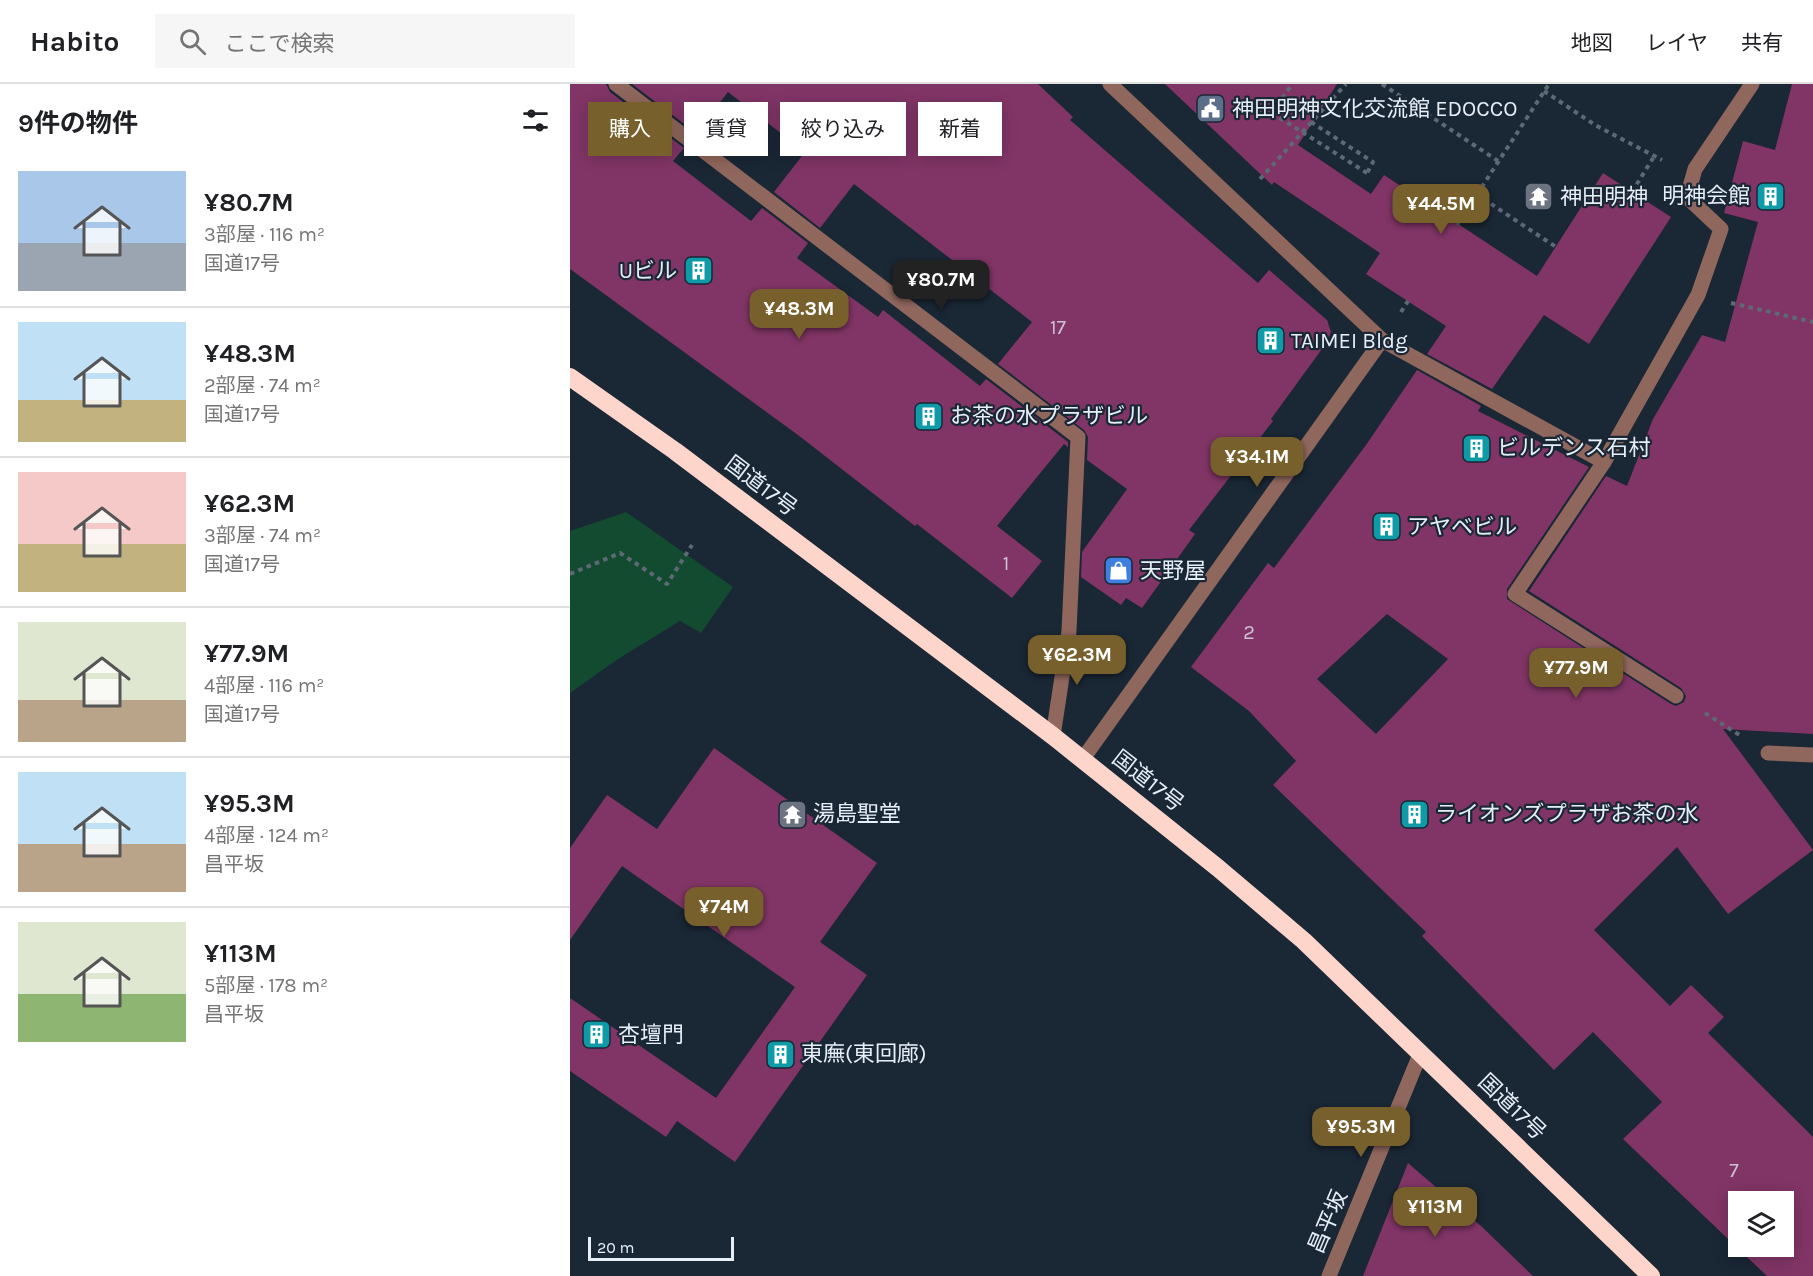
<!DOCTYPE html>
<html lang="ja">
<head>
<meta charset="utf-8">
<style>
  :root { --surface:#fff; --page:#f6f6f6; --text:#202124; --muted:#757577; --line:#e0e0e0; --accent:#78602c }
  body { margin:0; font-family:Karla,"Noto Sans JP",sans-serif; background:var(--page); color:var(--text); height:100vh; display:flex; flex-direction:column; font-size:22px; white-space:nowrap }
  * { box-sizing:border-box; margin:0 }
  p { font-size:20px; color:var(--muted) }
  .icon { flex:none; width:33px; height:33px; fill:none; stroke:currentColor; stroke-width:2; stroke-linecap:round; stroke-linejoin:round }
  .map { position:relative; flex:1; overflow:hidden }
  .details { display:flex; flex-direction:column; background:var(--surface); width:570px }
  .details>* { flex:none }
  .guide { position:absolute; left:18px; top:18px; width:570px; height:54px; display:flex; gap:12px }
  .fabs { position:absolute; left:1158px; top:1107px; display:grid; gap:12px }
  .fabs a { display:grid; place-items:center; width:66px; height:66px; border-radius:0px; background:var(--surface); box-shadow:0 3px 15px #0003; font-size:30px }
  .scale { position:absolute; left:18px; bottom:15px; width:146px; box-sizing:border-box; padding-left:6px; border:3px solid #e6eef8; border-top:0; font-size:16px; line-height:21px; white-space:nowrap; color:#e6eef8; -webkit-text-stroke:4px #1a2735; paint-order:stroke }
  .price { position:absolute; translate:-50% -51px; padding:0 14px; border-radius:12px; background:var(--accent); color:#fff; font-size:20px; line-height:39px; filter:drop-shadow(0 2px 3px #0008) }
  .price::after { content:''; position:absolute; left:50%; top:36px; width:18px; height:14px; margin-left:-9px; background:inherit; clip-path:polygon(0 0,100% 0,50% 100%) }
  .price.on { background:#222; color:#fff }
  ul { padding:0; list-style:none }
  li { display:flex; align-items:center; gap:18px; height:150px; padding:0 18px }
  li+li { border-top:2px solid var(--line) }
  li span { display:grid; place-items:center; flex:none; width:168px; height:120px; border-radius:0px; color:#555 }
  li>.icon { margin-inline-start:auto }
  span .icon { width:72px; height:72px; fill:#fffc; stroke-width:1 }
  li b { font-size:26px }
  h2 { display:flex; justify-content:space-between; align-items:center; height:72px; padding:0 18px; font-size:26px }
  .chip { padding:0 21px; border-radius:0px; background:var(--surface); box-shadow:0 3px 15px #0003; font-size:21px; line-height:54px }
  .chip.on { background:var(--accent); color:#fff }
  header { display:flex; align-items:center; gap:36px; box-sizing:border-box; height:84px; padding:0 30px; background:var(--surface); border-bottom:2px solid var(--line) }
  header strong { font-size:28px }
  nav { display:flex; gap:33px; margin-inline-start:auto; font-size:21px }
  .search { width:420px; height:54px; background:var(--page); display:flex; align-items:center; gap:15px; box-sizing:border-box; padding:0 21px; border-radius:0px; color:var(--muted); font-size:22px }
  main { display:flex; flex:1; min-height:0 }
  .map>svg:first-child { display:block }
</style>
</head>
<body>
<header>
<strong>Habito</strong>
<div class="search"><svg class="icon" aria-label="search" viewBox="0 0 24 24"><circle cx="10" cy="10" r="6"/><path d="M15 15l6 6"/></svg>ここで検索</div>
<nav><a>地図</a><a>レイヤ</a><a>共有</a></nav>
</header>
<main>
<section class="details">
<h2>9件の物件<svg class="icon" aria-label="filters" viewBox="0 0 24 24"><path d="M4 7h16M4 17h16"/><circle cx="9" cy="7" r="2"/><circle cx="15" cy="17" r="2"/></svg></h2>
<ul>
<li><span style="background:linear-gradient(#a9c7e8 60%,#9aa5b1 0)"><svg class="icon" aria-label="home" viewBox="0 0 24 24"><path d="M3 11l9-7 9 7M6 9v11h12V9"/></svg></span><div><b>¥80.7M</b><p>3部屋 · 116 m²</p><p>国道17号</p></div></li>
<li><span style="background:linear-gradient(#bfe0f5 65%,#c2b280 0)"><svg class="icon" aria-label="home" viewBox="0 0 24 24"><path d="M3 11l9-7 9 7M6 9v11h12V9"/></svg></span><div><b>¥48.3M</b><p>2部屋 · 74 m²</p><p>国道17号</p></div></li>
<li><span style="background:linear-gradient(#f6c9c9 60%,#c2b280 0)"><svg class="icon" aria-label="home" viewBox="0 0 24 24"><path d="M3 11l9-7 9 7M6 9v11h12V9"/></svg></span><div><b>¥62.3M</b><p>3部屋 · 74 m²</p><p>国道17号</p></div></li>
<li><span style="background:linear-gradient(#dfe7d0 65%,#b9a48a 0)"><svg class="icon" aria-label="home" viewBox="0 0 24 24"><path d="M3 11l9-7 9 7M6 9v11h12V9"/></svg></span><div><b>¥77.9M</b><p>4部屋 · 116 m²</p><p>国道17号</p></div></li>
<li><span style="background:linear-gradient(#bfe0f5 60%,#b9a48a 0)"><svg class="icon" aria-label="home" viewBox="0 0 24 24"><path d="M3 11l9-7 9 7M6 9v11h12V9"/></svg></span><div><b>¥95.3M</b><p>4部屋 · 124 m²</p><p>昌平坂</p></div></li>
<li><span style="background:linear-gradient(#dfe7d0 60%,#8fb573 0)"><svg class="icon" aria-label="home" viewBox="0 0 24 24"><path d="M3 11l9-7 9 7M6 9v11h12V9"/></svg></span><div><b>¥113M</b><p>5部屋 · 178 m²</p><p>昌平坂</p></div></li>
</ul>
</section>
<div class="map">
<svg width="1243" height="1192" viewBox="0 0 1243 1192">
  <rect width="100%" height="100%" fill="#1a2735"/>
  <polygon fill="#124b2f" points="56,428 163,503 131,549 110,537 48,575 0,609 0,447"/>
  <g fill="#813566" fill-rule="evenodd">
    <polygon points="0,0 36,0 40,8 114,64 103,77 181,137 192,124 238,159 227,174 308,233 313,226 410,302 416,295 498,358 498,363 494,360 427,442 472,477 442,514 347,440 345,442 228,351 0,185"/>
    <polygon points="62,0 468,0 503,33 500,36 688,199 699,186 757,236 761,248 757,258 701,335 703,337 619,446 625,450 572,524 556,514 551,521 511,493 512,468 557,405 517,376 518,353 514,346 428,280 462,238 284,100 250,144 204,108 235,68 158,8 126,49"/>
    <polygon points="595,0 767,0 728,61 801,110 814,91 967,192 1033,89 1101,133 1019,260 974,231 922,305 857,270 876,242 796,190 810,169 704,98 702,101"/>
    <path d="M1222,0H1243V650L1153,645L1243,766L1158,830L1107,763L1024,846L1100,922L1121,901L1154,933L1138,949L1243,1053V1192H1197L1053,1055L1092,1018L1023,948L984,986L852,852L856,848L703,701L726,677L679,627L621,583L698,479L704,484L796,361L847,286L911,322L908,327L1019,383L937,505V515L1101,620L1106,622L1114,618L1116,612L1111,604L959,507L1036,392L1057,402L1083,335L1132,251L1155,258L1188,138L1154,129L1173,57L1205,66ZM817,530L878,575L806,650L747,595ZM1168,1118H1214V1162H1168Z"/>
    <polygon points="144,664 307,779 250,858 297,891 165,1078 107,1037 96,1053 0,987 0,914 146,1014 225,903 52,782 0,856 0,764 37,711 87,745"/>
    <polygon points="838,1079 911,1142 963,1192 793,1192"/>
  </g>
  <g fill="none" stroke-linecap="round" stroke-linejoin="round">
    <g stroke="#5e6976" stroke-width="4" stroke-dasharray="4.5 4.5" stroke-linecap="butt">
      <polyline points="812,0 928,77"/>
      <polyline points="974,7 1025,41 1092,76"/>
      <polyline points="702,29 722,0"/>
      <polyline points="741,38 803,78 797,89"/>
      <polyline points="690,95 776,0"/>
      <polyline points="1062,108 1083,74"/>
      <polyline points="906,110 986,163"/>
      <polyline points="887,141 979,0"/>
      <polyline points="1161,219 1243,238"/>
      <polyline points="831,228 838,217"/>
      <polyline points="0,490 50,469 97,500 122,461"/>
      <polyline points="1135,629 1171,652"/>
    </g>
    <g stroke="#90675d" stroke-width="15">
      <polyline points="46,0 508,353 499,547 483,652"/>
      <polyline points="540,0 812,256 1034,378 1128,211 1151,145 1117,113 1125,85 1182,0"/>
      <polyline points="1034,378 945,510 1106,612"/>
      <polyline points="1198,669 1243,671"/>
      <polyline points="512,676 812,256"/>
      <polyline points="759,1192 851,968"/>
    </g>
    <polyline stroke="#fed5cb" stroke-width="18" points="0,293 105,367 483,652 648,784 734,857 1081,1192"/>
    <polyline stroke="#5e6976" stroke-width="4" stroke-dasharray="4.5 4.5" stroke-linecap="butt" points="702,29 797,89"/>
  </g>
  <defs>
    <symbol id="civic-square" viewBox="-11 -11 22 22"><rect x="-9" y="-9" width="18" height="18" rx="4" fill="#5c6f8a" stroke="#1a2735"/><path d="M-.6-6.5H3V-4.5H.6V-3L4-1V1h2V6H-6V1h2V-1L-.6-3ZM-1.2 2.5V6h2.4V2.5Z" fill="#fff"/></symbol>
    <symbol id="building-square" viewBox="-11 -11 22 22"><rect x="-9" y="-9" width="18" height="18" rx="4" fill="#0f9aa8" stroke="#1a2735"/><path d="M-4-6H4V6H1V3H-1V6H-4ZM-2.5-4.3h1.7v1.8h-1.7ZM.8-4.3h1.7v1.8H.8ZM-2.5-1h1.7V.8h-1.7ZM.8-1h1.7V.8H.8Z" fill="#fff"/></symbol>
    <symbol id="temple-square" viewBox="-11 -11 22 22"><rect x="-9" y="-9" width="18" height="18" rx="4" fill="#6b7280" stroke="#1a2735"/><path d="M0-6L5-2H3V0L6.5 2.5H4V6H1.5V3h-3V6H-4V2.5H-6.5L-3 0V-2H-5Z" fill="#fff"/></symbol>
    <symbol id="shop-square" viewBox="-11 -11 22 22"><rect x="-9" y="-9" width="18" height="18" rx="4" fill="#3f7fe0" stroke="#1a2735"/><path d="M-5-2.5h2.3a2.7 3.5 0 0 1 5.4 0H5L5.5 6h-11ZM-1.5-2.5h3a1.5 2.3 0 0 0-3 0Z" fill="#fff"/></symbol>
  </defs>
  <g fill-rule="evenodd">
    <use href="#civic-square" x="624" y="8" width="33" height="33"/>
    <use href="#building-square" x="1184" y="96" width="33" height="33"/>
    <use href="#temple-square" x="952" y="96" width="33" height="33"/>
    <use href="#building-square" x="112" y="170" width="33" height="33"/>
    <use href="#building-square" x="684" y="240" width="33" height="33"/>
    <use href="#building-square" x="342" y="316" width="33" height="33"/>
    <use href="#building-square" x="890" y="348" width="33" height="33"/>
    <use href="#building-square" x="800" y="426" width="33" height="33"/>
    <use href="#shop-square" x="532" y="470" width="33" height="33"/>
    <use href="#temple-square" x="206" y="714" width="33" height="33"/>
    <use href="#building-square" x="828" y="714" width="33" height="33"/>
    <use href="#building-square" x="10" y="934" width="33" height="33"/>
    <use href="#building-square" x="194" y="954" width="33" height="33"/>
  </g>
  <g text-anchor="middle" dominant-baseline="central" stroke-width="4.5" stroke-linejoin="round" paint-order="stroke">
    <g font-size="20" fill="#cdc0d4">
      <text x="488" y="243">17</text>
      <text x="436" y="479">1</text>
      <text x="679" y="548">2</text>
      <text x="1164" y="1086">7</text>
    </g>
    <g font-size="22" fill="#e6eef8" stroke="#1a2735" text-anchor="start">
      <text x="662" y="25">神田明神文化交流館 EDOCCO</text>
      <text x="1180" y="112" text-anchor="end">明神会館</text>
      <text x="990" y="113">神田明神</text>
      <text x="107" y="187" text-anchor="end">Uビル</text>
      <text x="721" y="257">TAIMEI Bldg</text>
      <text x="380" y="332">お茶の水プラザビル</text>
      <text x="927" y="364">ビルデンス石村</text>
      <text x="837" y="443">アヤベビル</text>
      <text x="570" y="487">天野屋</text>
      <text x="243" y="730">湯島聖堂</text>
      <text x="865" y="730">ライオンズプラザお茶の水</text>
      <text x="48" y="951">杏壇門</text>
      <text x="231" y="970">東廡(東回廊)</text>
    </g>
    <g font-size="22" fill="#e6eef8" stroke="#1a2735">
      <text transform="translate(191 402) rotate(37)">国道17号</text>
      <text transform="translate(578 697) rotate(38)">国道17号</text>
      <text transform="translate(942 1023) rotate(44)">国道17号</text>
      <text transform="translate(758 1138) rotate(-67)">昌平坂</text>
    </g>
  </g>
</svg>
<div class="fabs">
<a><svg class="icon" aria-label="layers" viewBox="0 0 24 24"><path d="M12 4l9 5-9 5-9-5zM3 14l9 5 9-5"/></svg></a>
</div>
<div class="scale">20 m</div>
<b class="price" style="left:871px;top:151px">¥44.5M</b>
<b class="price on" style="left:371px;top:227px">¥80.7M</b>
<b class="price" style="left:229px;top:256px">¥48.3M</b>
<b class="price" style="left:687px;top:404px">¥34.1M</b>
<b class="price" style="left:507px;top:602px">¥62.3M</b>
<b class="price" style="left:1006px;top:615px">¥77.9M</b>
<b class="price" style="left:154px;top:854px">¥74M</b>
<b class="price" style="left:791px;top:1074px">¥95.3M</b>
<b class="price" style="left:865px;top:1154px">¥113M</b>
<div class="guide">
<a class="chip on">購入</a>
<a class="chip">賃貸</a>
<a class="chip">絞り込み</a>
<a class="chip">新着</a>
</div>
</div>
</main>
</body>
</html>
